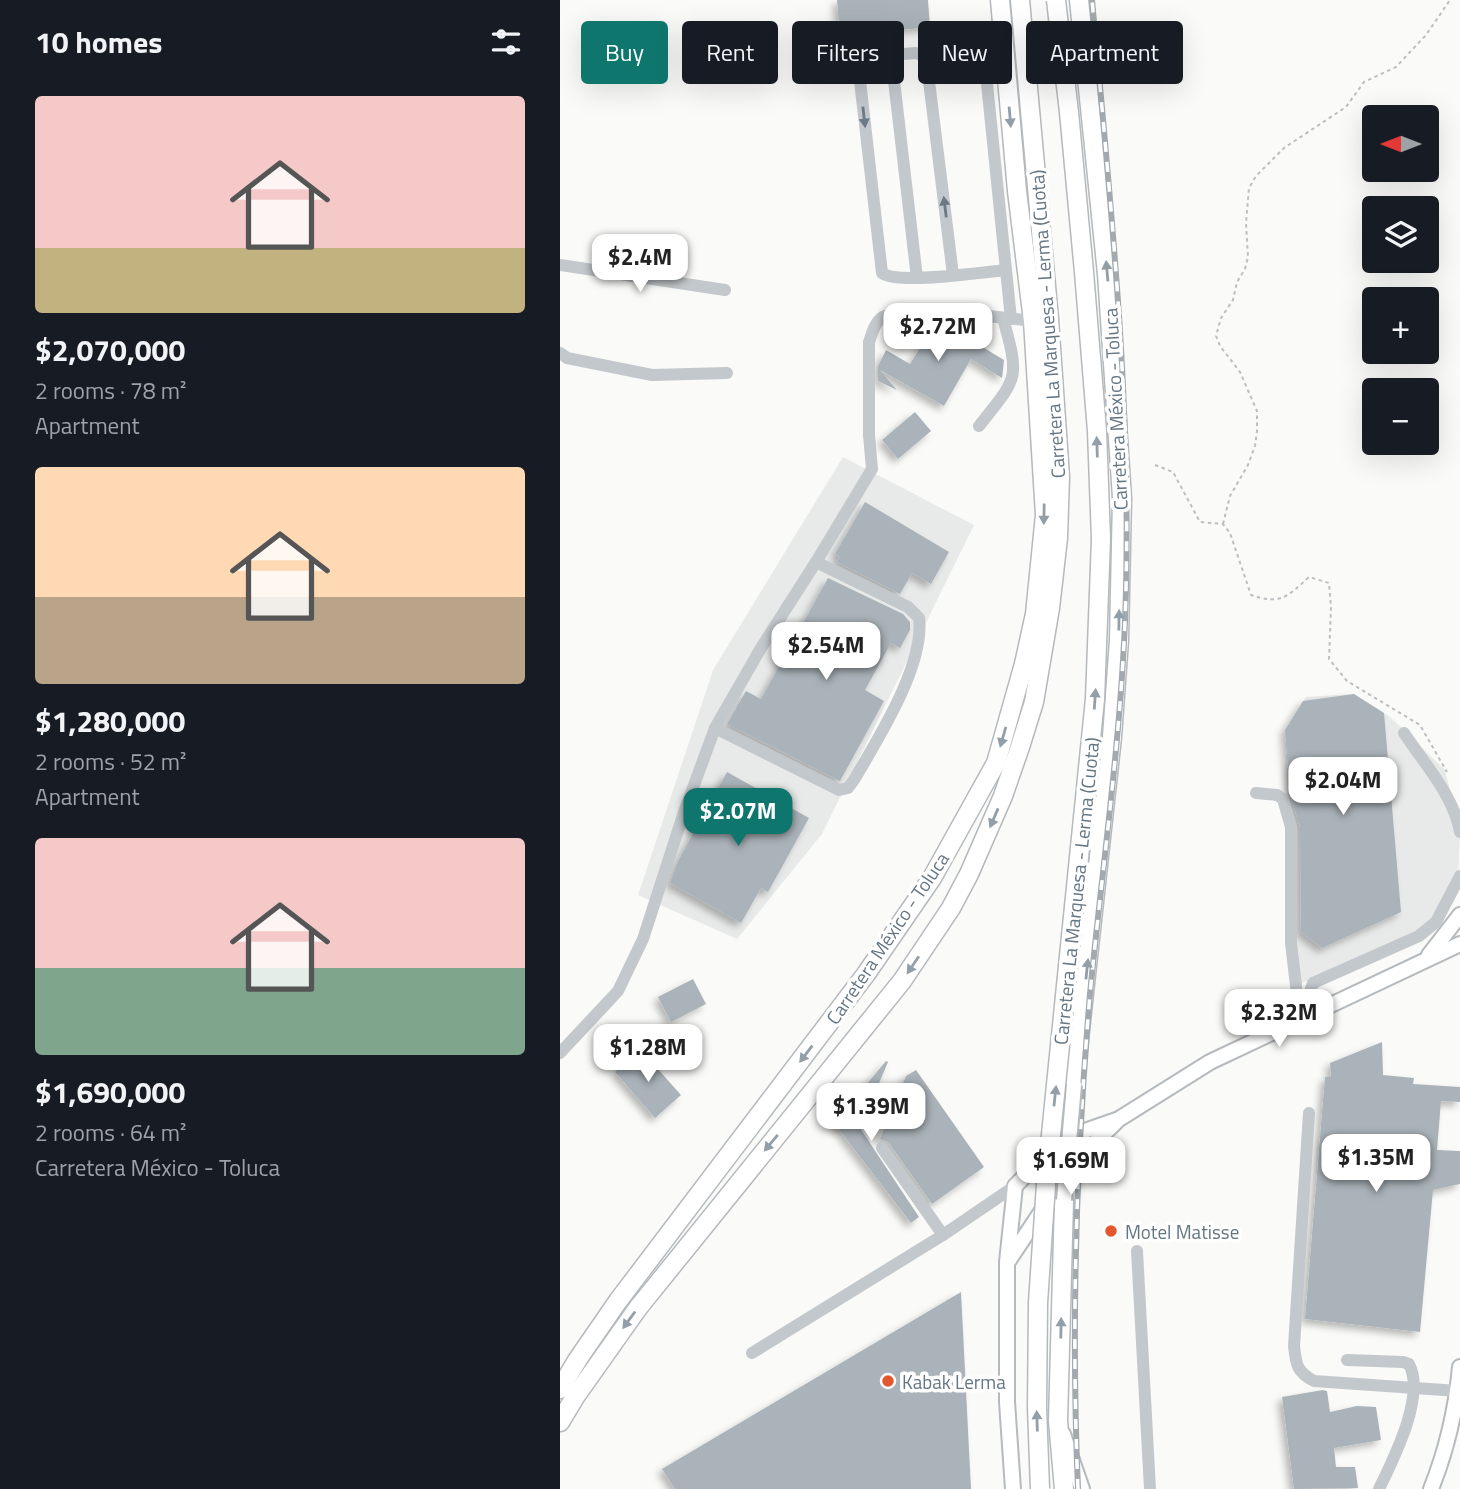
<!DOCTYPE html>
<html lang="en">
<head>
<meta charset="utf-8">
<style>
  :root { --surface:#171b24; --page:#20242c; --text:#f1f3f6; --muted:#9ea1a6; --accent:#0f766e }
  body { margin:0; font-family:"Titillium Web",sans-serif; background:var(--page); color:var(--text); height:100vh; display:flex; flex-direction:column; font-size:26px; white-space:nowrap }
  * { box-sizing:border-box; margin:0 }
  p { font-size:23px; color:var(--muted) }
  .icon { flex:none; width:38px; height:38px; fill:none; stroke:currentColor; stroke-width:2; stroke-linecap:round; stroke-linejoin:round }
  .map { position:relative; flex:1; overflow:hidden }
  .details { display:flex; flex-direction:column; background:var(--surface); width:560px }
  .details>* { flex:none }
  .banner { position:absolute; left:21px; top:21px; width:665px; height:63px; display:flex; gap:14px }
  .needle { width:46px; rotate:270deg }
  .fabs { position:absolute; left:802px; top:105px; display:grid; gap:14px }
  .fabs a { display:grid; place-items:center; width:77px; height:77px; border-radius:7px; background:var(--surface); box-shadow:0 7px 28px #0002; font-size:35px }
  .price { position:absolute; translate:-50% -60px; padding:0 16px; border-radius:14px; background:#fff; color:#222; font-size:23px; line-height:46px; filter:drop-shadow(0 2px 4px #0008) }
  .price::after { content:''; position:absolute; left:50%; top:42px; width:21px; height:16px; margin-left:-10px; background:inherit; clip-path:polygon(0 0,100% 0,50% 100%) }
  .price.current { background:var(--accent); color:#fff }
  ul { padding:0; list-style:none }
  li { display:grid; align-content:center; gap:14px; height:371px; padding:0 35px }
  li span { display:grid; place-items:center; height:217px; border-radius:7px; color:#555 }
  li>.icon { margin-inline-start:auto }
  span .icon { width:126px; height:126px; fill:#fffc; stroke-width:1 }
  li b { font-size:30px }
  h2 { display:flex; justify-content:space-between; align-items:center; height:84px; padding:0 35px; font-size:30px }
  .pill { padding:0 24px; border-radius:7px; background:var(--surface); box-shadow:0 7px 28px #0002; font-size:24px; line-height:63px }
  .pill.current { background:var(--accent); color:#fff }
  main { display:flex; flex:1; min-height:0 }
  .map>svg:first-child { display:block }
</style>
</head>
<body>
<main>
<section class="details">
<h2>10 homes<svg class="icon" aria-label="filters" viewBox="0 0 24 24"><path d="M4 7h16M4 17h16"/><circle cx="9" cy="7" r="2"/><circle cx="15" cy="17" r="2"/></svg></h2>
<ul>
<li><span style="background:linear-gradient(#f6c9c9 70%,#c2b280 0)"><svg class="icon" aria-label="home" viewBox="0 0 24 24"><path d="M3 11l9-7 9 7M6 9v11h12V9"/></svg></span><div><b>$2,070,000</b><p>2 rooms · 78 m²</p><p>Apartment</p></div></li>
<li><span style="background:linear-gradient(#ffd9b3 60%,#b9a48a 0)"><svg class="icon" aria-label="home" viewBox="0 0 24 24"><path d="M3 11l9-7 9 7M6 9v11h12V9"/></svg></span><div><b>$1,280,000</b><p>2 rooms · 52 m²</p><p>Apartment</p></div></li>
<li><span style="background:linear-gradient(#f6c9c9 60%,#7fa58c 0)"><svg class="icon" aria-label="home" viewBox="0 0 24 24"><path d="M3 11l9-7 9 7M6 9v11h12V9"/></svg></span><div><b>$1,690,000</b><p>2 rooms · 64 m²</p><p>Carretera México - Toluca</p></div></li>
</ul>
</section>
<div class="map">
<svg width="900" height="1489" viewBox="0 0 900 1489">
  <defs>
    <filter id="shadow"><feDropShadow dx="-4.5" dy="4.5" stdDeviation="3.5" flood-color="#0004"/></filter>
  </defs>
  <rect width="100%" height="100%" fill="#fafaf8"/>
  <g fill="#e8e9e9">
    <polygon points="283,457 414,525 262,834 177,939 78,895 153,670"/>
    <polygon points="794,694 830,717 885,770 900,830 898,883 871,926 792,965 736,985 725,730 746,697"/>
  </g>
  <g fill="#aab3b9" filter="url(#shadow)">
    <polygon points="277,0 368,0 370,27 280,36"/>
    <polygon points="371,321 381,322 444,360 442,378 411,359 384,406 320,370 337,390 318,381 318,366 326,350 350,364 369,334 365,331"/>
    <polygon points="355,412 371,431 338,459 322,440"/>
    <polygon points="305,502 389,552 371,584 352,573 340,594 277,562 280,557 275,554"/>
    <polygon points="268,578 343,614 350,622 350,630 340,648 331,643 305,690 324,701 280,781 167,724 186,691 201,699"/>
    <polygon points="794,694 824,713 841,912 762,948 741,932 740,827 730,794 725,730 743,701"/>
    <polygon points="167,772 249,818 208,892 201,888 181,923 110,883 117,863"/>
    <polygon points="133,979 146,1004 111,1022 98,997"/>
    <polygon points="822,1042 823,1075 854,1078 853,1084 900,1087 900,1102 881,1101 877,1150 900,1151 900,1184 873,1190 860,1332 745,1319 765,1077 771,1077 770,1063"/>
    <polygon points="80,1049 121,1095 95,1118 55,1072"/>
    <polygon points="326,1061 328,1062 300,1128 359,1217 351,1223 274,1123"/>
    <polygon points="356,1070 424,1167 372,1204 329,1143 320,1139 346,1076"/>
    <polygon points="401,1292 411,1489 115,1489 102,1469"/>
    <polygon points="763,1390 767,1391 770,1412 797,1406 816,1407 821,1440 774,1448 776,1467 795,1467 798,1488 734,1489 722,1397"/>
  </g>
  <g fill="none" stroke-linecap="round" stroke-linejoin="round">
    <defs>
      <g id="major">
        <polyline points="869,955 900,915"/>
        <polyline points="449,1260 513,1164 556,1122"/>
        <polyline points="503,1434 522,1489"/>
        <polyline points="453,1489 447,1402 447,1262 455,1186 492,1149 516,1134 559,1119 650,1062 900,944"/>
        <path d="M871,1489C887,1449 896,1410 900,1367"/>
      </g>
      <g id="highway">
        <polyline points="514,1085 552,737 559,640 562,498 547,274 519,0"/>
        <polyline points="504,1200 498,1421 504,1489"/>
        <polyline points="0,1389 18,1359 58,1301 306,974 372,878 436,763 464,664 475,614 485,515 473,321 457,191 440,0"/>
        <polyline points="0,1422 15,1397 78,1308 342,981 391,908 409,874 443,796 459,750 474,702 490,608 498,538 500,477 489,319 460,0"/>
      </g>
    </defs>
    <use href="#major" stroke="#b5babe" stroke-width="18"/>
    <use href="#highway" stroke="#b4b9bd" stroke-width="21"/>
    <g stroke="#bbbfc2" stroke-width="2" stroke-dasharray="3.5 3.5" stroke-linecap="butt">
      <path d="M595,465L613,472L640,522L663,524L670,533L691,595C721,605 727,597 749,577L769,583L771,607L769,659L787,681L860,725L887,772"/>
      <polyline points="663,524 670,496 688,465 695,446 697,431 697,411 680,372 660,346 656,336 661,318 673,300 677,282 685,269 688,257 686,223 689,188 696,176 724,148 786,107 804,82 836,67 866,35 890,0"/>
    </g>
    <g stroke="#c3c8cc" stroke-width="12">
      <polyline points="331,55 357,278"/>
      <polyline points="446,71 426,74 451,319"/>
      <polyline points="0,265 165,290"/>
      <path d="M393,275L366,57L356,53L308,57L302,59L299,72L322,273C337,285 423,272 446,270"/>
      <polyline points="0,353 7,358 92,375 167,373"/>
      <path d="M419,426C458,377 460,380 443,318"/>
      <path d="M155,728L201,648L256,562L312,469L309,435V342C312,334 314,324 321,318C338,305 448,318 473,321"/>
      <path d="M844,733C864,763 894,796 900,832"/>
      <polyline points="696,793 717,795 723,799 731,827 731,943 740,1020"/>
      <polyline points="754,1014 749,994 753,983 859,936 876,922 900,876"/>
      <path d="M0,1053L58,991L83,939L123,815L155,728L279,790L288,788L294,780C317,740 365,666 359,618L348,607L256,562"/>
      <path d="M749,1113L734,1346C736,1365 737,1372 754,1381L898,1391"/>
      <polyline points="322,1148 383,1235"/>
      <polyline points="577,1251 590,1489"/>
      <polyline points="192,1353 383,1235 455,1186"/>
      <path d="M787,1360L843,1362L849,1364C866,1396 833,1460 819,1489"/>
    </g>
    <use href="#major" stroke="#fff" stroke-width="14"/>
    <use href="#highway" stroke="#fff" stroke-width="18"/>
    <defs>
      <path id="rail" d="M518,1489C511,1324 516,1159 530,994C542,870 560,746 565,621C573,413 551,207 532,0"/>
    </defs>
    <use href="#rail" stroke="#a2aab0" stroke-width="6"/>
    <use href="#rail" stroke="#fff" stroke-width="3.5" stroke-dasharray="10" stroke-linecap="butt"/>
    <defs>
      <polyline id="major-bridge" points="504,1200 514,1085"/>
      <polyline id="highway-bridge" points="480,1489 477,1407 478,1303 486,1184 535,699 541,539 537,431 524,272 509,112 496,0"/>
    </defs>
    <use href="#major-bridge" stroke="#b5babe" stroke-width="18" stroke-linecap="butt"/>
    <use href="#highway-bridge" stroke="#b4b9bd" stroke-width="21" stroke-linecap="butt"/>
    <use href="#major-bridge" stroke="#fff" stroke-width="14"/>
    <use href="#highway-bridge" stroke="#fff" stroke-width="18"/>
  </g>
  <defs><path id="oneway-solid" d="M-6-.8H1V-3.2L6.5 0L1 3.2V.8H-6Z" transform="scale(1.75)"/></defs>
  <g fill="#6a7a87">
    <use href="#oneway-solid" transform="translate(304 117) rotate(84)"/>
    <use href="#oneway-solid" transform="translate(385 207) rotate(-97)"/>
  </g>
  <g fill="#939fa8">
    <use href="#oneway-solid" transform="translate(450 117) rotate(85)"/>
    <use href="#oneway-solid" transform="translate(547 271) rotate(-95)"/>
    <use href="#oneway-solid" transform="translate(537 447) rotate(-92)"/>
    <use href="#oneway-solid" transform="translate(484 514) rotate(91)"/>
    <use href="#oneway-solid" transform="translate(559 620) rotate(-89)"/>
    <use href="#oneway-solid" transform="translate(535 699) rotate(-86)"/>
    <use href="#oneway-solid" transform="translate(443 737) rotate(106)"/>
    <use href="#oneway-solid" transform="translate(434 818) rotate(113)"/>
    <use href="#oneway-solid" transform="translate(353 965) rotate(124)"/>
    <use href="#oneway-solid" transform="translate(527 969) rotate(-84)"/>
    <use href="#oneway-solid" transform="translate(246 1054) rotate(127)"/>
    <use href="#oneway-solid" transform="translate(495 1096) rotate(-84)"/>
    <use href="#oneway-solid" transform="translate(211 1143) rotate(130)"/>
    <use href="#oneway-solid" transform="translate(69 1320) rotate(126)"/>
    <use href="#oneway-solid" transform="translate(501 1328) rotate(-89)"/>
    <use href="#oneway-solid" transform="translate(477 1421) rotate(-92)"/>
  </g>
  <g fill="#e4572e" stroke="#fff" stroke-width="2.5">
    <circle cx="551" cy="1231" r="7"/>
    <circle cx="328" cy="1381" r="7"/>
  </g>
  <g text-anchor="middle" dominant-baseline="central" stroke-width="7" stroke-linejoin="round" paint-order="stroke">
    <g font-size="19" fill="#657683" stroke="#fff">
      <text transform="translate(487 324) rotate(-94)">Carretera La Marquesa - Lerma (Cuota)</text>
      <text transform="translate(555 409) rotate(-93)">Carretera México - Toluca</text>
      <text transform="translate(516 891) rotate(-84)">Carretera La Marquesa - Lerma (Cuota)</text>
      <text transform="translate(327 938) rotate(-56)">Carretera México - Toluca</text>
    </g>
    <g font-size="19" fill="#657683" stroke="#fff" text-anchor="start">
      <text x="565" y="1231">Motel Matisse</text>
      <text x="342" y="1381">Kabak Lerma</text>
    </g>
  </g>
</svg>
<div class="fabs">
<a><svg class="needle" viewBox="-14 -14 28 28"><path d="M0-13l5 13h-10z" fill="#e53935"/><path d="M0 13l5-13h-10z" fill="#9ea1a6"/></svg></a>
<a><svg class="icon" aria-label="layers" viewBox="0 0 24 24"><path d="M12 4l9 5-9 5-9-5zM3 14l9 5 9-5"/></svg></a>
<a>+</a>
<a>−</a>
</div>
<b class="price" style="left:80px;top:294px">$2.4M</b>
<b class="price" style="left:378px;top:363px">$2.72M</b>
<b class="price" style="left:266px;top:682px">$2.54M</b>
<b class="price" style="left:783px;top:817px">$2.04M</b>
<b class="price current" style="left:178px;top:848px">$2.07M</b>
<b class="price" style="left:719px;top:1049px">$2.32M</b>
<b class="price" style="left:88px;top:1084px">$1.28M</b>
<b class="price" style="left:311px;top:1143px">$1.39M</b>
<b class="price" style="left:816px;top:1194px">$1.35M</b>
<b class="price" style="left:511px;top:1197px">$1.69M</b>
<div class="banner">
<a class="pill current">Buy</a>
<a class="pill">Rent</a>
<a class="pill">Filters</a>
<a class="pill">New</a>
<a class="pill">Apartment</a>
</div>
</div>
</main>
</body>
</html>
